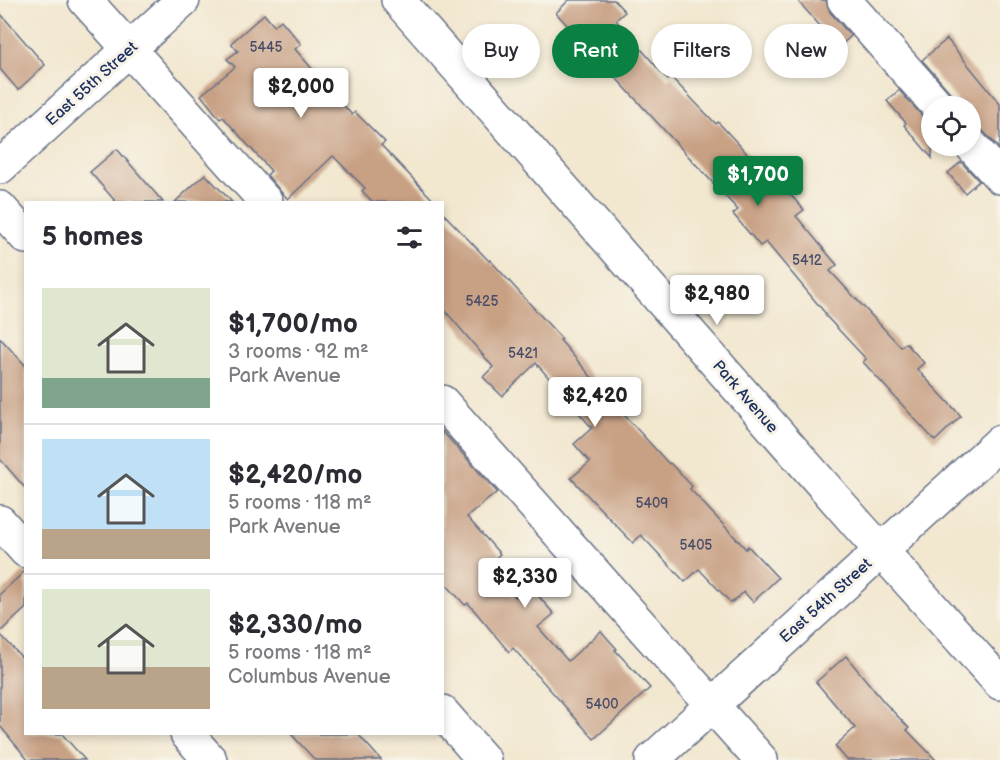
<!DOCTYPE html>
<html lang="en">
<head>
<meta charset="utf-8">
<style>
  :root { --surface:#fff; --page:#f7f7f7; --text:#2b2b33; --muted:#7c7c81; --line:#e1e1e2; --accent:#0b8043 }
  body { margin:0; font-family:"Balsamiq Sans",sans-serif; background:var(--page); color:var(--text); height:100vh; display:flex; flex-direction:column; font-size:22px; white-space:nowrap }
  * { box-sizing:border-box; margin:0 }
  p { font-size:20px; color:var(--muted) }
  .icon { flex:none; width:33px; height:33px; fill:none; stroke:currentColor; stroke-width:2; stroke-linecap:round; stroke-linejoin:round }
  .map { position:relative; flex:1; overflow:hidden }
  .panel { position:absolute; left:24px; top:201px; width:420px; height:534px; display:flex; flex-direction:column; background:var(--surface); border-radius:0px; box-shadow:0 3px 9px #0003 }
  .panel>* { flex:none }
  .guide { position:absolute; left:462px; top:24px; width:447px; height:54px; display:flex; gap:12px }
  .tools { position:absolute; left:921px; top:96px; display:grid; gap:12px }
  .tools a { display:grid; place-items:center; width:60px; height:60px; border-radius:50%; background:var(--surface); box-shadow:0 3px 9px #0003; font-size:30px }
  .price { position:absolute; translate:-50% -51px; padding:0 14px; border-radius:6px; background:#fff; color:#222; font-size:20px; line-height:39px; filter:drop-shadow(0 2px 3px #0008) }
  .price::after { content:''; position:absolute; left:50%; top:36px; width:18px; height:14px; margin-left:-9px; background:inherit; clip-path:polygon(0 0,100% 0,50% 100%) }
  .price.on { background:var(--accent); color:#fff }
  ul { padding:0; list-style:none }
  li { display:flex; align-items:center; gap:18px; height:150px; padding:0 18px }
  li+li { border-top:2px solid var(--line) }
  li span { display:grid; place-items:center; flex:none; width:168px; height:120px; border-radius:0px; color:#555 }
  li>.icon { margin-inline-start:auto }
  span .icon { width:72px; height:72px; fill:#fffc; stroke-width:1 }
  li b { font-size:26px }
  h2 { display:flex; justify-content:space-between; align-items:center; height:72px; padding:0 18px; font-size:26px }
  .chip { padding:0 21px; border-radius:27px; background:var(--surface); box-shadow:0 3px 9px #0003; font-size:21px; line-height:54px }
  .chip.on { background:var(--accent); color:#fff }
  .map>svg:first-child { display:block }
</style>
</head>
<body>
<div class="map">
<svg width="1000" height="760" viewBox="0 0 1000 760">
  <rect width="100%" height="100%" fill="#f7f3e8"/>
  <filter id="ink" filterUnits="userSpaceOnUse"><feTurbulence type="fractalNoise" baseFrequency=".0167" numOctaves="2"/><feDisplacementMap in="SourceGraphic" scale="12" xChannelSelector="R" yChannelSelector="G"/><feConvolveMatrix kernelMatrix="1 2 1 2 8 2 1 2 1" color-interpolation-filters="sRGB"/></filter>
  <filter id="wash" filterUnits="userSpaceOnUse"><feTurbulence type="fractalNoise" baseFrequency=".008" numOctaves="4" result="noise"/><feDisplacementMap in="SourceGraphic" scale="24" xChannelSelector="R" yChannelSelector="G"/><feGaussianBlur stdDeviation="1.35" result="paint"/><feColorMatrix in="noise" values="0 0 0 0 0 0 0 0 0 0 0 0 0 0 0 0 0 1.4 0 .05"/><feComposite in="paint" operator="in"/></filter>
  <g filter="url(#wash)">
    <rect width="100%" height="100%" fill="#f2e7cf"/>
    <g id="blocks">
      <g fill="#c8a084">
        <polygon points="569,0 614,0 625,12 616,20 668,80 671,77 716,124 718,122 778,187 781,184 804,210 796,216 837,265 830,271 901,347 906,343 924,363 917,369 961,416 935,441 863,362 866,359 825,315 826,314 766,242 760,246 733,214 738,210 556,13"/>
        <polygon points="797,0 826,0 830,12 851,36 839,47"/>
        <polygon points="0,13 45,65 18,90 0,69"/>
        <polygon points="264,14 274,26 281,20 301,44 295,49 352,115 355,112 385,142 381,145 435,202 373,202 362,191 365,188 333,156 288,199 282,193 267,175 271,171 223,117 220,119 201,95 235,67 227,59 238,51 231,43"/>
        <polygon points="947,39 1000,104 1000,149 970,117 970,106 962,106 922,60"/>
        <polygon points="899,90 924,118 932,124 932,158 904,125 906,123 887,101"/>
        <polygon points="117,149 163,202 116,202 90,172"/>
        <polygon points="961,162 979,181 965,193 948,173"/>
        <polygon points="205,174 232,202 175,202"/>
        <polygon points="442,212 489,261 490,260 562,339 560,340 616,406 669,464 670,463 692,486 690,489 746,549 748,546 778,578 753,602 744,592 731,603 699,569 685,582 641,535 633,543 571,478 590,462 574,444 592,428 536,363 502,396 483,377 493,367 442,307"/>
        <polygon points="0,338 26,366 26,489 0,459"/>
        <polygon points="442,431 497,492 467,517 500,554 487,566 515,597 530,586 554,614 538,627 568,661 601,631 617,649 615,650 650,688 594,739 513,648 509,652 468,603 465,605 442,580"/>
        <polygon points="26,570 26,608 0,632 0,594"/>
        <polygon points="0,634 26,662 26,734 62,734 85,760 28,760 0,726"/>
        <polygon points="846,656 884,702 909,728 907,730 936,760 847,760 835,746 855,728 816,682"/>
        <polygon points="291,734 358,734 381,760 315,760"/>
      </g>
    </g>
  </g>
  <g filter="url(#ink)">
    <use href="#blocks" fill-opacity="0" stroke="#666f86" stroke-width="1.5"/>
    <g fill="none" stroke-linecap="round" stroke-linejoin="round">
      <defs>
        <g id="minor">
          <polyline points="85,0 266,202"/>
          <polyline points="398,0 859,526 1000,683"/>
          <polyline points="844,0 938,106"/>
          <polyline points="970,144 1000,177"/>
          <polyline points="0,167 183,0"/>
          <polyline points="0,208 26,237"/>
          <polyline points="442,402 761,760"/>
          <polyline points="0,522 26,551"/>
          <polyline points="442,712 484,760"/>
          <polyline points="187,734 210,760"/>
          <polyline points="652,760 1000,442"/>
        </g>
      </defs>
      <use href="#minor" stroke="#666f86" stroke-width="36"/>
      <use href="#minor" stroke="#fff" stroke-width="33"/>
    </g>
  </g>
  <g text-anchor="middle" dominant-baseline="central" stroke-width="6" stroke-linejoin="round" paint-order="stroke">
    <g font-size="14" fill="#464b68">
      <text x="266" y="47">5445</text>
      <text x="807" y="260">5412</text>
      <text x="482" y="301">5425</text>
      <text x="523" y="353">5421</text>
      <text x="652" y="503">5409</text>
      <text x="696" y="545">5405</text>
      <text x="602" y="704">5400</text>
    </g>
    <g font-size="16" fill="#1b2f5e" stroke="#f7f3e8">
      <text transform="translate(92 84) rotate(-42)">East 55th Street</text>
      <text transform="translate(745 397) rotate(49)">Park Avenue</text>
      <text transform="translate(826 601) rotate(-42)">East 54th Street</text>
    </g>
  </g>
</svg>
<div class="tools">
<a><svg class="icon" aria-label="locate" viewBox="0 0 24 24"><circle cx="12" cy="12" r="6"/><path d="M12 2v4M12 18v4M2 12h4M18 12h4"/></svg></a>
</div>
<b class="price" style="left:301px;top:119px">$2,000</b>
<b class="price on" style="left:758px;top:207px">$1,700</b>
<b class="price" style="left:717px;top:326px">$2,980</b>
<b class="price" style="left:595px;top:428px">$2,420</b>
<b class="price" style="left:525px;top:609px">$2,330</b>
<div class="guide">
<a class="chip">Buy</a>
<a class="chip on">Rent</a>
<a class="chip">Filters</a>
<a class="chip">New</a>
</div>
<section class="panel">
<h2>5 homes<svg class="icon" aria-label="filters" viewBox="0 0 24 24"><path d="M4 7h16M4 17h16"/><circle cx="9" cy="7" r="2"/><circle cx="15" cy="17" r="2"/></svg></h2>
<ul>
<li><span style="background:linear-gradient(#dfe7d0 75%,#7fa58c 0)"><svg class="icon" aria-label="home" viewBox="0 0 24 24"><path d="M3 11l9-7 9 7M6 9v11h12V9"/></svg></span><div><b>$1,700/mo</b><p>3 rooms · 92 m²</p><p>Park Avenue</p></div></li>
<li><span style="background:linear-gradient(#bfe0f5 75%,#b9a48a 0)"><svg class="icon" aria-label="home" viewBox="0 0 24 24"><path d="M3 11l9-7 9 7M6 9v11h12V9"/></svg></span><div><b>$2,420/mo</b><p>5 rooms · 118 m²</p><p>Park Avenue</p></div></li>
<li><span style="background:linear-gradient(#dfe7d0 65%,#b9a48a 0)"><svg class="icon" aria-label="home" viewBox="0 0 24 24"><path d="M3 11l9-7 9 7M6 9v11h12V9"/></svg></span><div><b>$2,330/mo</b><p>5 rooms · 118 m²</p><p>Columbus Avenue</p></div></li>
</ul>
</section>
</div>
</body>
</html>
